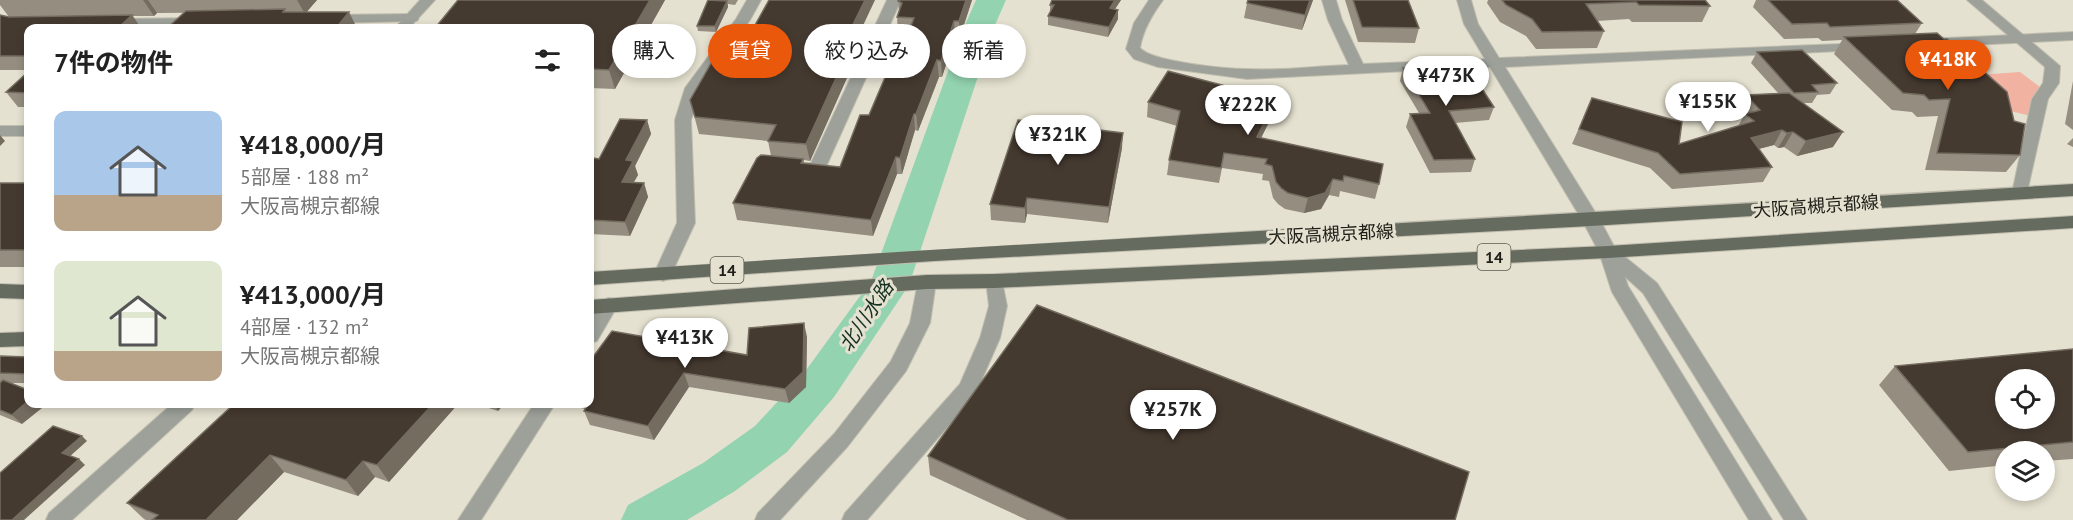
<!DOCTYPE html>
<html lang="ja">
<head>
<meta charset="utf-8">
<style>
  :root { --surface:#fff; --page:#f6f6f6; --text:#222; --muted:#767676; --accent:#ea580c }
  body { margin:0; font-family:"PT Sans","Noto Sans JP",sans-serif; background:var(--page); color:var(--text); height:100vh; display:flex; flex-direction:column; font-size:22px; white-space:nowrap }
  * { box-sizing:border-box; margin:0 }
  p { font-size:20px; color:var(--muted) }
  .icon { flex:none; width:33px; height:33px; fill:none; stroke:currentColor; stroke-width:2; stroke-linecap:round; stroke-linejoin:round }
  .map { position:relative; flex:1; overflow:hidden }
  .details { position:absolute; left:24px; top:24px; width:570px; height:384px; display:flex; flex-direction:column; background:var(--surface); border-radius:12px; box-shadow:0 3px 9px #0003 }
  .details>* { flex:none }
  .top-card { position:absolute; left:612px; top:24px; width:570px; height:54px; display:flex; gap:12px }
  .buttons { position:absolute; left:1995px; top:369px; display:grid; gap:12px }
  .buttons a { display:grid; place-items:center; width:60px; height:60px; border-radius:50%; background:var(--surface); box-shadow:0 3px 9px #0003; font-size:30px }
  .price { position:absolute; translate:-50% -51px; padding:0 14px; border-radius:21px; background:#fff; color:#222; font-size:20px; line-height:39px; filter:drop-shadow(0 2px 3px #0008) }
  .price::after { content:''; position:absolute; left:50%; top:36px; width:18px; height:14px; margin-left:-9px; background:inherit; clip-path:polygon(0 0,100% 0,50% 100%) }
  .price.current { background:var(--accent); color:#fff }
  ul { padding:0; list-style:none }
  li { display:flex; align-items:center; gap:18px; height:150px; padding:0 30px }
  li span { display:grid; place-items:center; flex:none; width:168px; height:120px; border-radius:12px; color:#555 }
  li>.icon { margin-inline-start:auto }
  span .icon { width:72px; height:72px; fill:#fffc; stroke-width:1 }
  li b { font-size:26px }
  h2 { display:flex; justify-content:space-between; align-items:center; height:72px; padding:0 30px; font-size:26px }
  .pill { padding:0 21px; border-radius:27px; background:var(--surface); box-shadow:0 3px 9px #0003; font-size:21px; line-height:54px }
  .pill.current { background:var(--accent); color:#fff }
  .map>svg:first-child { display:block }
</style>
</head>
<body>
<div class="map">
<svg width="2073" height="520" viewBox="0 0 2073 520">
  <rect width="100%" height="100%" fill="#e5e1d0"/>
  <polygon fill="#f1b2a2" points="2020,72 2040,87 2033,97 2031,116 2002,109 1963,76"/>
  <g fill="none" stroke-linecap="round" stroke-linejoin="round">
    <polygon fill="#93d3af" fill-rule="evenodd" points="976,0 1006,0 995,25 909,285 834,397 787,452 735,491 687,520 621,520 628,505 703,463 755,426 804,373 871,281 965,25"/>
    <defs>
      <g id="minor">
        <polygon points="887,0 901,0 825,169 823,173 817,174 792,171 790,167 792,163 811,163"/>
        <polygon points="1967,0 1982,0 2060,66 2059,83 2048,99 2026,197 2014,197 2012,193 2032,99 2043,83 2045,67"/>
        <polygon points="412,14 419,18 417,21 329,23 322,19 329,15"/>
        <polygon points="199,18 204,19 206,22 204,25 113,27 106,23 113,19"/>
        <rect x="0" y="126" width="28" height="10"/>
        <polygon points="1608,246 1614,248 1657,283 1807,520 1784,520 1643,293 1602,256 1599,252 1602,248"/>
        <polygon points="995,274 1001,276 1007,306 1000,338 975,395 867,520 842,520 845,513 960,384 980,338 989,306 986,281 989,276"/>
        <polygon points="927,275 933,277 936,282 930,323 906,371 848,446 780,520 755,520 758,513 834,434 891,361 910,323 918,282 921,277"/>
        <polygon points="609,298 616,300 618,305 597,341 590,343 590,321 602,300"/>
        <polygon points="172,404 195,404 192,410 72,520 46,520 49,513"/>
        <polygon points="534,404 555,404 481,520 458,520"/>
      </g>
      <g id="tertiary">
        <polygon points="420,0 435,0 409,28 395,28"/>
        <polygon points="747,0 761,0 750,20 701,88 691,120 695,223 669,279 663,281 657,279 654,274 677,223 675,120 685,88 736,19"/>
        <path d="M1149,0H1163C1152,15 1143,30 1140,48C1152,62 1227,69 1247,69C1281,71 1315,66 1349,65L1328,20L1322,0H1336L1342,20L1363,64L1485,59L1464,24L1457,0H1471L1478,24L1499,58L1866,43L1868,46L1861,50L1505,67L1600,220L1617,252L1628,286L1772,520H1749L1612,292L1599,252L1582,220L1490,67L1247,79L1158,67L1134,59L1126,49L1134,23Z"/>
        <polygon points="2073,32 2073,40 1928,47 1921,43 1928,39"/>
      </g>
      <g id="primary">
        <path d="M2073,184V196L1591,226L934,261L590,285V272C1084,238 1579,215 2073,184Z"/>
        <polygon points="2073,216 2073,228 1608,258 995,288 927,289 590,314 590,300 927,275 995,274 1608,246"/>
        <polygon points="0,284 28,285 28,299 0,298"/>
        <polygon points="28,332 28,346 0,347 0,333"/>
      </g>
    </defs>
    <use href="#minor" stroke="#c1beaf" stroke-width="2"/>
    <use href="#tertiary" stroke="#c1beaf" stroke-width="2"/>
    <use href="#primary" stroke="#c1beaf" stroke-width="2"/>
    <use href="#minor" fill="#9da19a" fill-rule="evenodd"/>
    <use href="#tertiary" fill="#9da19a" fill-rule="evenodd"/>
    <use href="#primary" fill="#666b60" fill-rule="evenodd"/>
  </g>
  <g fill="#958e80">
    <polygon points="0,0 317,0 306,12 157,13 154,16 133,16 141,28 28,28 28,70 0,70 0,15 9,17 0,5"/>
    <polygon points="458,0 665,0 615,89 590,88 590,28"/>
    <polygon points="712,0 738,0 735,5 728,4 728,7 716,32 698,31 697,26"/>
    <polygon points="898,0 972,0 960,37 955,37 942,77 939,77 918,131 915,130 902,174 897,174 873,236 737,220 733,203 771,156 768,141 699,134 690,100 745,43 852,49 854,62 810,161 804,160 804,163 840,167 894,69 908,33 898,33 897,17 899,11"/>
    <polygon points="1052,0 1121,0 1115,9 1118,19 1108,37 1048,25 1048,16 1050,13 1050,5"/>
    <polygon points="1248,0 1313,0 1302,30 1244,18 1247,3"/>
    <polygon points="1345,0 1408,0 1419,28 1415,43 1358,42"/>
    <polygon points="1488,0 1705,0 1710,6 1702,22 1632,22 1629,19 1597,21 1604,31 1597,48 1536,49 1526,36 1500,22 1487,3"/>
    <polygon points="1756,0 1897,0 1922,23 1915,34 2020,155 2006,172 1925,170 1938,116 1917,117 1912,112 1892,110 1834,54 1842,40 1822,41 1818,38 1784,39 1753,7"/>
    <polygon points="1757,52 1837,83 1830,94 1817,95 1812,103 1804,103 1833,147 1797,156 1784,147 1778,148 1774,145 1759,149 1772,167 1763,182 1672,189 1650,168 1572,144 1592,98 1679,144 1738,126 1744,116 1738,110 1746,95 1778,93 1751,63"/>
    <polygon points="1403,68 1494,107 1489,120 1455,123 1475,159 1471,172 1430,173 1406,127 1410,114 1419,113 1400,81"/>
    <polygon points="28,72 28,107 18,107 6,92"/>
    <polygon points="2073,81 2073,130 2065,124"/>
    <polygon points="1148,102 1273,114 1261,138 1379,184 1375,199 1340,191 1339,197 1329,195 1321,209 1304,213 1285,209 1278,204 1273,198 1269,181 1262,180 1263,174 1222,168 1219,183 1167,175 1169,160 1177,126 1147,117"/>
    <polygon points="647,120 651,134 635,166 638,175 633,183 644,183 648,197 630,236 590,234 590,166"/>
    <polygon points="2073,138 2073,147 2067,144"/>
    <polygon points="1122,148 1108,223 1027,214 1025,223 991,220 990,204"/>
    <polygon points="28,178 28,267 0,267 0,183 24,183"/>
    <polygon points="807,337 806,387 789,403 689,387 654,440 590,425 584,411 585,409 573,406 572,404 590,404 590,361 747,355"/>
    <polygon points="2073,349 2073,459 2044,461 2044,452 2006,452 2006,465 1949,471 1879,385 1895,366"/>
    <polygon points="0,356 28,357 28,383 11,383 22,424 0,415"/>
    <polygon points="458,404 389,482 375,477 358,496 284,472 237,520 146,520 144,519 127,503 258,405"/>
    <polygon points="476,404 504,404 498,411"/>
    <polygon points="928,456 1455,520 1027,520 930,475"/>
  </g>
  <g fill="#756c60">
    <polygon points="143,0 148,0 157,13 154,16"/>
    <polygon points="297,0 317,0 305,14"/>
    <polygon points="650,0 665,0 615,89 609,70"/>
    <polygon points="865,0 875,0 852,49 854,62 810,161 806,144 843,45"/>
    <polygon points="966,0 972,0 960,37 959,21"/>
    <polygon points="1115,0 1121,0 1109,18 1110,8"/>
    <polygon points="1310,0 1313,0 1302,30 1305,15"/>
    <polygon points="727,1 728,7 716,32 715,26"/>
    <polygon points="1118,10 1118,19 1108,37 1109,27"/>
    <polygon points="349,12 357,28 336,28"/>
    <polygon points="132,15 141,28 118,28"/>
    <polygon points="954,21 955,37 942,77 941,61"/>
    <polygon points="937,60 939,77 918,131 916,114"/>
    <polygon points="1276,99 1273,114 1254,152 1257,137"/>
    <polygon points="914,114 915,130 902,174 900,158"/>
    <polygon points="647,120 651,134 635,166 638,175 626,196 622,182 626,160"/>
    <polygon points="1782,130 1774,145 1742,153 1751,138"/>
    <polygon points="1793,132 1784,147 1778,148 1787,133"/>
    <polygon points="1843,132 1833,147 1797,156 1806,141"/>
    <polygon points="1123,133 1122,148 1108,223 1109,207"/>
    <polygon points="0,135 5,141 0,146"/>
    <polygon points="896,157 897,174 873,236 871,220"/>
    <polygon points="1333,179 1329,195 1321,209 1304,213 1308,198"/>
    <polygon points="644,183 648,197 630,236 625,222"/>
    <polygon points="1027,198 1027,214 1025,223 1025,208"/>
    <polygon points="804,323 807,337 806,387 789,403 785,389"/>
    <polygon points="684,373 689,387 654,440 648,426"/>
    <polygon points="28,401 28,404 47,404 22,424 12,415"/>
    <polygon points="433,404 458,404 389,482 377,465"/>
    <polygon points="494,404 504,404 498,411"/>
    <polygon points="82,436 87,441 68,458 62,453"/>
    <polygon points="270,455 284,472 237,520 206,520"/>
    <polygon points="79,459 85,465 24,520 12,520"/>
    <polygon points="363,461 375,477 358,496 346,480"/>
  </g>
  <g fill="#453a30" stroke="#756c60" stroke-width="1.5" fill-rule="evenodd">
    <polygon points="458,0 650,0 609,70 590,69 590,28 435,28"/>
    <polygon points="708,0 727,1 715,26 697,26"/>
    <polygon points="769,0 865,0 843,45 851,45 806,144 768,141 776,125 695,117 690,100 724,41 745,43"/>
    <polygon points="898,0 966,0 959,21 954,21 941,61 937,60 916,114 914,114 900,158 896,157 871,220 733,203 757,158 761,155 803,159 801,163 840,167 860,115 869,115 889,68 894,69 914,18 897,17 902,3 898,1"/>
    <polygon points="1052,0 1115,0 1110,8 1118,10 1109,27 1048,16 1054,5 1050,5"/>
    <polygon points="1248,0 1310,0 1305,15 1247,3"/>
    <polygon points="1353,0 1408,0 1419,28 1362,27"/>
    <polygon points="1502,0 1705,0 1710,6 1639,5 1636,2 1586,4 1604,31 1542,32 1532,19 1506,5"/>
    <polygon points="1768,0 1897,0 1922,23 1830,27 1827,23 1792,24"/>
    <polygon points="285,9 283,12 349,12 336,28 167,28 186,11"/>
    <polygon points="0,15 9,17 132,15 118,28 28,28 28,56 0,56"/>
    <polygon points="1937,33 1944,39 1947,39 2007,92 2014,121 2025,124 2020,155 1937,153 1950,99 1929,100 1924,95 1903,93 1844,37"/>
    <polygon points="1802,50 1837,83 1812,85 1818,92 1794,93 1757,52"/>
    <polygon points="1466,64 1494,107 1449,111 1475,159 1434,160 1410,114 1430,113 1403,68"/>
    <polygon points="1168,71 1276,99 1257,137 1383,164 1379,184 1344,176 1343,181 1333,179 1325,193 1308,198 1288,193 1281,188 1276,182 1272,166 1265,164 1267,159 1224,153 1221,168 1169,160 1180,111 1148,102"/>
    <polygon points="28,72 28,93 6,92"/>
    <polygon points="1789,93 1843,132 1806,141 1793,132 1787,133 1782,130 1751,138 1772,167 1680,174 1658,153 1579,129 1592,98 1682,122 1679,144 1754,121 1745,114 1760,110 1746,95"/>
    <polygon points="620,119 647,120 626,160 633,161 622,182 644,183 625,222 590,220 590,166 594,158 599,159"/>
    <polygon points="1018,120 1123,133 1109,207 1027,198 1025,208 990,204"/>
    <polygon points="28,178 28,250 0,250 0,183 24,183"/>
    <polygon points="1037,305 1469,472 1455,520 1068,520 928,456"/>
    <polygon points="804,323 803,372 785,389 684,373 648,426 584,411 588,404 590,404 592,398 590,398 590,361 612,331 747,355 749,328"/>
    <path d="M2073,349V442L1968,452L1895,366ZM2006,380H2044V418H2006Z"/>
    <polygon points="0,356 28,357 28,374 0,373"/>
    <polygon points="3,380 28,390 28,401 12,415 0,410 0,383"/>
    <polygon points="234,404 253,404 258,405 259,404 433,404 377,465 363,461 346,480 270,455 206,520 152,520 158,515 127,503"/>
    <polygon points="53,426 82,436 62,453 79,459 12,520 0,520 0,473"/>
  </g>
  <g text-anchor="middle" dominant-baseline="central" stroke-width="6" stroke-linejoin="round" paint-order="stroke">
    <g fill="#e5e1d0" stroke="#5a584e" stroke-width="1.5">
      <rect x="1477.5" y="244" width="33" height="26" rx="4.5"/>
      <rect x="710.5" y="257" width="33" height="26" rx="4.5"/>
    </g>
    <g font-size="16" font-weight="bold" fill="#1e1d17">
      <text x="1494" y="257">14</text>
      <text x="727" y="270">14</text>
    </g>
    <g font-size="18" fill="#1e1d17" stroke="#e5e1d0">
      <text transform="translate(1816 206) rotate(-4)">大阪高槻京都線</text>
      <text transform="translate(1331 234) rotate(-3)">大阪高槻京都線</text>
    </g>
    <g font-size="20" font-style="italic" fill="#133021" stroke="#e5e1d0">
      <text transform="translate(866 316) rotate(-56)">北川水路</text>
    </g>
  </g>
</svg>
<div class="buttons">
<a><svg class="icon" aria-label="locate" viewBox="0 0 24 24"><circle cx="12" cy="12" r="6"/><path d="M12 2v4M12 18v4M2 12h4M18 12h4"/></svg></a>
<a><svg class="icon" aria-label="layers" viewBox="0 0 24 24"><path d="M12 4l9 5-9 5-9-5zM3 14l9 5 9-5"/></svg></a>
</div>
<b class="price current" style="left:1948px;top:91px">¥418K</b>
<b class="price" style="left:1446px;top:107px">¥473K</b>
<b class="price" style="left:1708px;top:133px">¥155K</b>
<b class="price" style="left:1248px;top:136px">¥222K</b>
<b class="price" style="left:1058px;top:166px">¥321K</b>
<b class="price" style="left:685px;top:369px">¥413K</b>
<b class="price" style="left:1173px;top:441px">¥257K</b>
<div class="top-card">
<a class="pill">購入</a>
<a class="pill current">賃貸</a>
<a class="pill">絞り込み</a>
<a class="pill">新着</a>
</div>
<section class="details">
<h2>7件の物件<svg class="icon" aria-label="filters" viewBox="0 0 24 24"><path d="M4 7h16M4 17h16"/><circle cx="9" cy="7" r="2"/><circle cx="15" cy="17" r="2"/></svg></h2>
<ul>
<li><span style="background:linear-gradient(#a9c7e8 70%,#b9a48a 0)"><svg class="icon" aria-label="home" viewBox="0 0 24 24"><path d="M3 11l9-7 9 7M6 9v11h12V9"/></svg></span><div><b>¥418,000/月</b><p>5部屋 · 188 m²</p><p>大阪高槻京都線</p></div></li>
<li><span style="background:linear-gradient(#dfe7d0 75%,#b9a48a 0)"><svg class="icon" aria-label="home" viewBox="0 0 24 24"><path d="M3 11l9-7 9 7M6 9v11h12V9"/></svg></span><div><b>¥413,000/月</b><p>4部屋 · 132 m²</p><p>大阪高槻京都線</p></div></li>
</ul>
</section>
</div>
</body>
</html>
